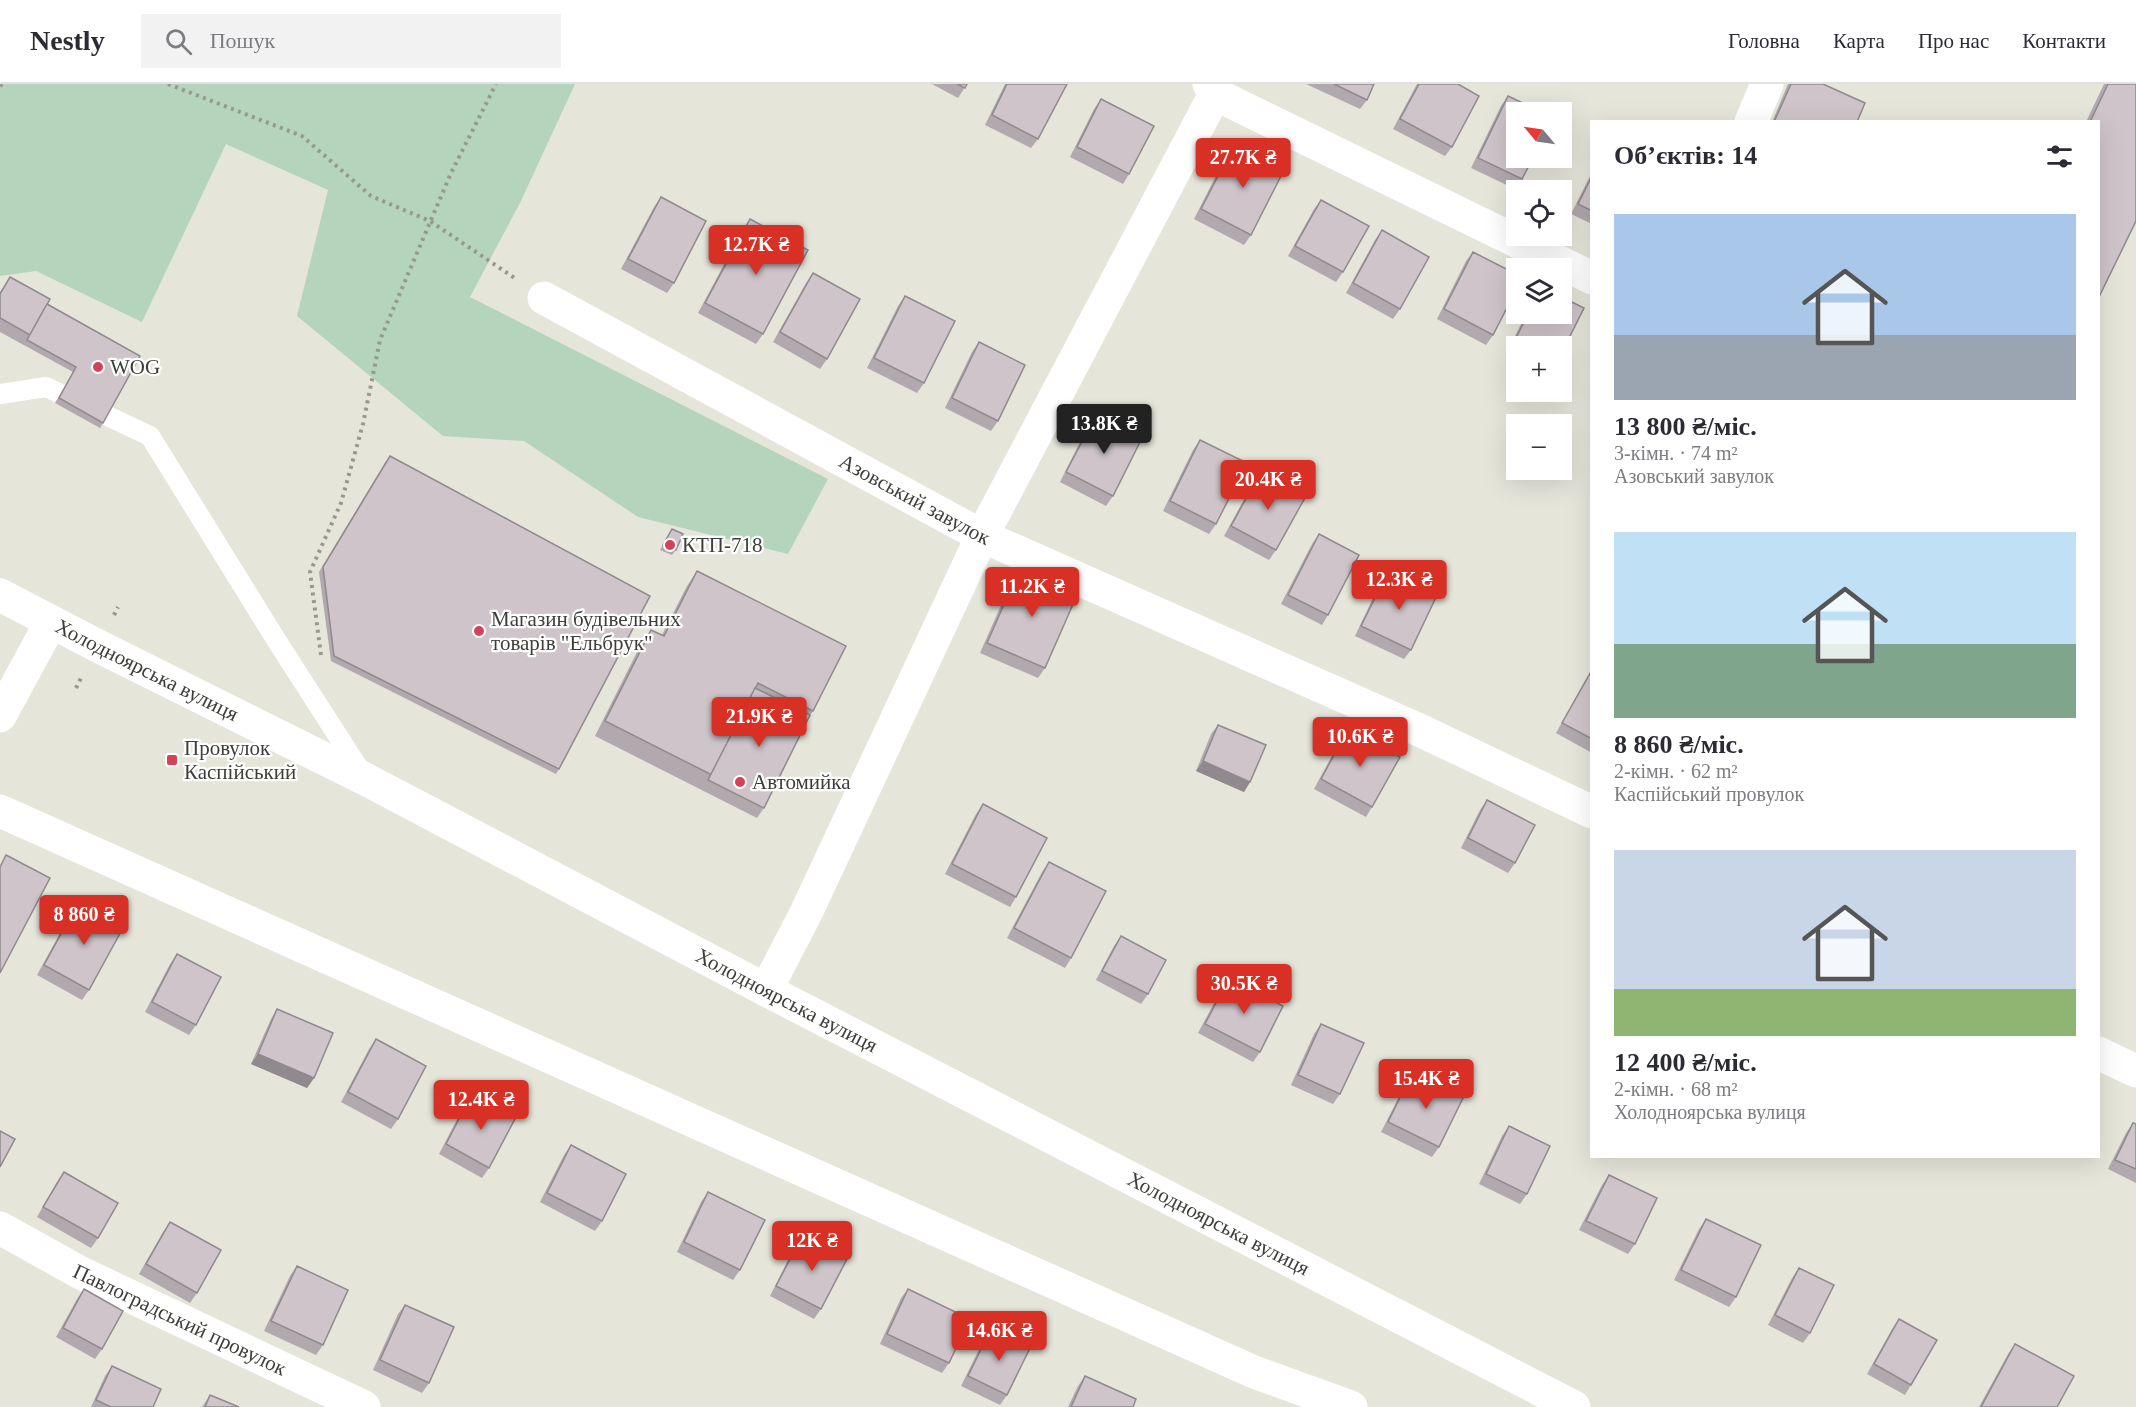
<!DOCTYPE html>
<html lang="uk">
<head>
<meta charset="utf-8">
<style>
  :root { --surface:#fff; --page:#f2f2f3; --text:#2b2b33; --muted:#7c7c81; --line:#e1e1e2; --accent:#d93025 }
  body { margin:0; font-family:"Times New Roman",serif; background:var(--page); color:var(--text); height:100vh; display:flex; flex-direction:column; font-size:22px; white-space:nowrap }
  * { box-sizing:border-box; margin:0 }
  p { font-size:20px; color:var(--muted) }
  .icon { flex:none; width:33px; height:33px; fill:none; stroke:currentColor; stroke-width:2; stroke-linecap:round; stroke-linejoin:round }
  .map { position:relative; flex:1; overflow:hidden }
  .side { position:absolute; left:1590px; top:36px; width:510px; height:1038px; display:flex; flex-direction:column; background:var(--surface); border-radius:0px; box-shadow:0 6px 24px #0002 }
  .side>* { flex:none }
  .needle { width:39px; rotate:299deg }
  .tools { position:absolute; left:1506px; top:18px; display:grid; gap:12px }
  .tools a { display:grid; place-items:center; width:66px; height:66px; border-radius:0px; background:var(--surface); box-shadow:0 6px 24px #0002; font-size:30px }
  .price { position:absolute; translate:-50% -51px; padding:0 14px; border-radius:6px; background:var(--accent); color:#fff; font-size:20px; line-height:39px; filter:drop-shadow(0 2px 3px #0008) }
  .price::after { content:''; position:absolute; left:50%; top:36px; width:18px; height:14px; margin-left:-9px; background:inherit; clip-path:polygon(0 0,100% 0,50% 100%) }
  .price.selected { background:#222; color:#fff }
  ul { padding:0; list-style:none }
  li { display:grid; align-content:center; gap:12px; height:318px; padding:0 24px }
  li span { display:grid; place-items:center; height:186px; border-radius:0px; color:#555 }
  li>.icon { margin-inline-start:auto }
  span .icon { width:108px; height:108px; fill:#fffc; stroke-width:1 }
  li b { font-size:26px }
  h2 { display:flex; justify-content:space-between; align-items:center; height:72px; padding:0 24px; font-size:26px }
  header { display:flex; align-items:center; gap:36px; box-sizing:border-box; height:84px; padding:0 30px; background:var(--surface); border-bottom:2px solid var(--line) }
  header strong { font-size:28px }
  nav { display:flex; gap:33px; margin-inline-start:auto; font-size:21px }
  .search { width:420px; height:54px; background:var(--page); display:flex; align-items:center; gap:15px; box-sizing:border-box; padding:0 21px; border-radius:0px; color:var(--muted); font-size:22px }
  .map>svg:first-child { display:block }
</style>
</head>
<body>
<header>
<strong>Nestly</strong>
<div class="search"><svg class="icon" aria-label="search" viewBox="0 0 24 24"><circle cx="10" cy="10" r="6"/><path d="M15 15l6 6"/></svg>Пошук</div>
<nav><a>Головна</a><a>Карта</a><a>Про нас</a><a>Контакти</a></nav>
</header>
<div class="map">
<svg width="2136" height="1323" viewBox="0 0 2136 1323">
  <rect width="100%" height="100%" fill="#e6e5da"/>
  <polygon fill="#b4d4bb" points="0,0 575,0 520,119 470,213 828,395 788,470 638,433 524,357 443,352 297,232 328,106 226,60 142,238 36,187 0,192"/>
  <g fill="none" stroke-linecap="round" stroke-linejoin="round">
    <g stroke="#989890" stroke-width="4" stroke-dasharray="3 4.5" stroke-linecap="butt">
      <polyline points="168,0 302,52 371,112 430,137 516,195"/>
      <polyline points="0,2 2,0"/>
      <polyline points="114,531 118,523"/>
      <polyline points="321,571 310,488 341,419 363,340 380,256 451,89 496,0"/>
      <polyline points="76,604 81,594"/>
    </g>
    <polyline stroke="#fff" stroke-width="20" points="0,310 46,303 150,352 275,554 363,691"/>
    <g stroke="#fff" stroke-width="33">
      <polyline points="1209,0 1215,10 1592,194"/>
      <polyline points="1751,38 1767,0"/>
      <path id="s1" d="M544,214L982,452L1415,644L1592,728"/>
      <polyline points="0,632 51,538"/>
      <polyline points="0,727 1254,1288 1351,1323"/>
      <polyline points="766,906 806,829 982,452 1215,10"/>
      <polyline points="2098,969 2136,987"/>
      <path id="s2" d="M0,1144L79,1188L364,1323"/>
    </g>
    <path stroke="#fff" stroke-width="33" id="s3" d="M0,511L98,562L367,696L766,906L1574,1323"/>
  </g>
  <g fill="#b1a9ad">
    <polygon points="932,0 967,0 958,14"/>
    <polygon points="1005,0 1067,0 1038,55 1031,64 985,41"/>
    <polygon points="1306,0 1374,0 1367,16 1360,25"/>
    <polygon points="1417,0 1458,0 1452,63 1445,72 1393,45"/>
    <polygon points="1788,0 1823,0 1857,38 1772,38"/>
    <polygon points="2104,0 2136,0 2098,38 2086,38"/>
    <polygon points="1508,12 1522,95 1515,105 1471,84 1501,22"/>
    <polygon points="1101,15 1129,90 1123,100 1070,73 1094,25"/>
    <polygon points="1235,59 1251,151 1244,161 1194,135 1228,68"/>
    <polygon points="1592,88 1592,140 1571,130"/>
    <polygon points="661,113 674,199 667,209 621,185 654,123"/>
    <polygon points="1321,116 1343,188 1336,198 1288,172 1314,125"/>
    <polygon points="750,135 763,250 756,260 698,229 743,145"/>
    <polygon points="1382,146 1400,225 1393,235 1346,209 1375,156"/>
    <polygon points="1473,168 1493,251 1486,261 1437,235 1466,177"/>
    <polygon points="813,189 827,275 820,285 773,258 806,199"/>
    <polygon points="10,193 47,220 103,339 100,344 55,319 73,288 0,248 0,208"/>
    <polygon points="905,212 924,299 917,309 867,284 898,222"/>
    <polygon points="1526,230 1562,230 1562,262 1516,262 1516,275 1506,270"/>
    <polygon points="979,258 998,337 991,347 945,324 972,268"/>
    <polygon points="1096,331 1113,412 1106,422 1060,398 1089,340"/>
    <polygon points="1200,356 1216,440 1209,450 1163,427 1193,366"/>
    <polygon points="386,377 559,685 556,690 331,577 319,488"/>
    <polygon points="1261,387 1276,466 1269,476 1224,452 1254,397"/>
    <polygon points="672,445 676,466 672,471 660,466"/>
    <polygon points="1319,450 1328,531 1322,541 1281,520 1312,460"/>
    <polygon points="1020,484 1045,584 1038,594 980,569 1013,494"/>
    <polygon points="697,487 813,627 810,631 764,724 757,734 595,652 641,560 651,546 662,551 687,502"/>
    <polygon points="1388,488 1411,566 1404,575 1355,552 1381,497"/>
    <polygon points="1592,584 1592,669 1556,649"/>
    <polygon points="1218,641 1250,698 1244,708 1196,687 1211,650"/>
    <polygon points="1348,645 1372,723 1366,733 1314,705 1341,655"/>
    <polygon points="1487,716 1515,779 1508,789 1461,764 1480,726"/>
    <polygon points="983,720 1016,813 1010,823 945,790 976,730"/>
    <polygon points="1049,778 1071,874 1065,884 1007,854 1042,788"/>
    <polygon points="79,817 89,906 82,916 37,891 72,827"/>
    <polygon points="1121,852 1148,910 1141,920 1096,896 1114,862"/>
    <polygon points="177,870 196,941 189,951 145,928 170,880"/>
    <polygon points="1229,894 1260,968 1253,978 1198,949 1222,904"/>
    <polygon points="277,925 314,994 307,1004 251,980 271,935"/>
    <polygon points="1321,940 1340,1010 1333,1020 1291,1001 1314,950"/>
    <polygon points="376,955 398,1035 391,1045 341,1018 369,965"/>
    <polygon points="1412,989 1439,1063 1432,1073 1381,1048 1406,999"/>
    <polygon points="472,1010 489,1084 482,1094 439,1070 465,1020"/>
    <polygon points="2133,1039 2136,1040 2136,1099 2108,1085 2126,1049"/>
    <polygon points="1509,1042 1527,1110 1520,1120 1479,1100 1502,1052"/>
    <polygon points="571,1061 602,1137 595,1147 540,1118 564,1071"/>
    <polygon points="64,1088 98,1154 91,1164 37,1133 57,1098"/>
    <polygon points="1609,1091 1635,1160 1628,1170 1579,1146 1602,1101"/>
    <polygon points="708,1108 740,1186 733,1196 677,1168 701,1118"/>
    <polygon points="1706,1135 1736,1213 1729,1223 1674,1196 1699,1145"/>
    <polygon points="170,1138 197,1209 190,1219 139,1190 163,1148"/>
    <polygon points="802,1152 821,1225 814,1235 770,1212 795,1162"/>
    <polygon points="297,1182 323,1261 316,1271 264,1247 290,1192"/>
    <polygon points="1799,1184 1810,1249 1803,1259 1768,1241 1792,1194"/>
    <polygon points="84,1205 102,1265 95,1275 56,1253 77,1215"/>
    <polygon points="908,1205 949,1279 942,1289 880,1260 901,1214"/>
    <polygon points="405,1221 429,1299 422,1309 373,1286 398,1230"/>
    <polygon points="1899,1235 1911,1301 1905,1311 1867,1290 1892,1245"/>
    <polygon points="991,1245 1007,1311 1000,1321 961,1302 984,1255"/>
    <polygon points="2015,1260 2057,1323 1979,1323 2008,1270"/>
    <polygon points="112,1282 153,1323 91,1323 105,1292"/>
    <polygon points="1085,1292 1133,1323 1068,1323 1078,1302"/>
    <polygon points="210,1311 239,1323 202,1323"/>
  </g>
  <g fill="#90898d">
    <polygon points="1203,677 1250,698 1244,708 1196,687"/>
    <polygon points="258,970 314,994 307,1004 251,980"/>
  </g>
  <g fill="#cec4c9" stroke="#90898d" stroke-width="1.5">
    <polygon points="957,0 967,0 965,4"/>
    <polygon points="1007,0 1067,0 1038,55 992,31"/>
    <polygon points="1334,0 1374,0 1367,16"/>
    <polygon points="1419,0 1458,0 1479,12 1452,63 1400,35"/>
    <polygon points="1791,0 1823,0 1865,19 1857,38 1774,38"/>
    <polygon points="2108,0 2136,0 2136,137 2098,215 2098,38 2090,38"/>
    <polygon points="1508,12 1542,28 1516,28 1516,74 1533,74 1522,95 1478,74"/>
    <polygon points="1101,15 1154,42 1129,90 1077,63"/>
    <polygon points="1235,59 1285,84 1251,151 1201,125"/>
    <polygon points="1592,92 1592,127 1578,120"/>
    <polygon points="661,113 706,137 674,199 628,175"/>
    <polygon points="1321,116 1369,142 1343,188 1295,162"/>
    <polygon points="750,135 808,166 763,250 705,219"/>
    <polygon points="1382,146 1429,173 1400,225 1353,199"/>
    <polygon points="1473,168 1516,190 1516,206 1493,251 1444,225"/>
    <polygon points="813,189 860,215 827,275 780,248"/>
    <polygon points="10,193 50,215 30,251 0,234 0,210"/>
    <polygon points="905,212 955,237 924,299 874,274"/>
    <polygon points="1562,213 1584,224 1562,268 1562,262 1518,262 1513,260 1528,230 1562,230"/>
    <polygon points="47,220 140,272 103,339 59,314 76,283 27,256"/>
    <polygon points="979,258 1025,281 998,337 952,314"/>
    <polygon points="1096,331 1142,354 1113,412 1066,388"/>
    <polygon points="1200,356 1247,379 1216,440 1170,417"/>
    <polygon points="390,372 650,512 559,685 334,572 323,483"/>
    <polygon points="1261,387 1306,412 1276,466 1231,442"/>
    <polygon points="672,445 683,450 676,466 663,461"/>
    <polygon points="1319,450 1359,471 1328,531 1288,511"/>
    <polygon points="1020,484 1078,509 1045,584 987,559"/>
    <polygon points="697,487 846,562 813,627 758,599 712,691 605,637 651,546 664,552"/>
    <polygon points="1388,488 1437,511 1411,566 1361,542"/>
    <polygon points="1592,586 1592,655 1562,639"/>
    <polygon points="755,604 810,631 764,724 708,696"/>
    <polygon points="1218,641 1266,661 1250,698 1203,677"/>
    <polygon points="1348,645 1400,673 1372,723 1321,695"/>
    <polygon points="1487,716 1535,741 1515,779 1468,754"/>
    <polygon points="983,720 1047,754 1016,813 952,780"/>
    <polygon points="6,771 50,794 0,889 0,783"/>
    <polygon points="1049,778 1106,807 1071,874 1014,844"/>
    <polygon points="79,817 124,842 89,906 44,881"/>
    <polygon points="1121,852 1166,876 1148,910 1102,887"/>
    <polygon points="177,870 221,893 196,941 152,918"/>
    <polygon points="1229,894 1283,922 1260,968 1205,940"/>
    <polygon points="277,925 333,949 314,994 258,970"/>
    <polygon points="1321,940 1364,959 1340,1010 1298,991"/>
    <polygon points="376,955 426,982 398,1035 348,1008"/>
    <polygon points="1412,989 1463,1014 1439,1063 1388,1038"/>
    <polygon points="472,1010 516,1033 489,1084 446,1060"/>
    <polygon points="2133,1039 2136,1040 2136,1085 2115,1076"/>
    <polygon points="1509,1042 1550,1062 1527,1110 1486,1090"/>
    <polygon points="0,1047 15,1055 0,1083"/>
    <polygon points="571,1061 626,1090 602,1137 547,1109"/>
    <polygon points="64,1088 118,1119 98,1154 43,1123"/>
    <polygon points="1609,1091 1657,1114 1635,1160 1586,1137"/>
    <polygon points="708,1108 765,1136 740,1186 684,1158"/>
    <polygon points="1706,1135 1761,1161 1736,1213 1681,1186"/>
    <polygon points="170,1138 221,1166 197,1209 146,1180"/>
    <polygon points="802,1152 847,1175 821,1225 776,1202"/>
    <polygon points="297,1182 348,1206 323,1261 271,1237"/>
    <polygon points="1799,1184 1834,1201 1810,1249 1775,1231"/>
    <polygon points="84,1205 123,1227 102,1265 63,1244"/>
    <polygon points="908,1205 970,1235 949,1279 887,1250"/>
    <polygon points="405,1221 454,1243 429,1299 380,1276"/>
    <polygon points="1899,1235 1937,1256 1911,1301 1874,1280"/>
    <polygon points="991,1245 1030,1264 1007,1311 968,1292"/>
    <polygon points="2015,1260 2074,1292 2057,1323 1981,1323"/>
    <polygon points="112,1282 161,1305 153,1323 111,1323 96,1316"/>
    <polygon points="1085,1292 1136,1315 1133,1323 1071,1323"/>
    <polygon points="210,1311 239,1323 205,1323"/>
  </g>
  <g fill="#d34256" stroke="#fff" stroke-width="2">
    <circle cx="98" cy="283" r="6"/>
    <circle cx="670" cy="461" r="6"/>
    <circle cx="479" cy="547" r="6"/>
    <rect x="166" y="670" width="12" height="12" rx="3"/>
    <circle cx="740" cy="698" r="6"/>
  </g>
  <g text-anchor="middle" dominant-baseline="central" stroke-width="4.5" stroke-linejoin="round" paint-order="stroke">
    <g font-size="21" fill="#3d3d39" stroke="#fff" text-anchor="start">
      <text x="110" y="283">WOG</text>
      <text x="682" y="461">КТП-718</text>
      <text x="491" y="535">Магазин будівельних<tspan x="491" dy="24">товарів "Ельбрук"</tspan></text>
      <text x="184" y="664">Провулок<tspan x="184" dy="24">Каспійський</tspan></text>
      <text x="752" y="698">Автомийка</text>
    </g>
    <g font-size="21" fill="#3d3d39" stroke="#fff">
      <text stroke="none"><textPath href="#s1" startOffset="422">Азовський завулок</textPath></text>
      <text stroke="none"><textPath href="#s3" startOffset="165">Холодноярська вулиця</textPath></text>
      <text stroke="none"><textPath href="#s3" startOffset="885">Холодноярська вулиця</textPath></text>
      <text stroke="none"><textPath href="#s3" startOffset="1371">Холодноярська вулиця</textPath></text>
      <text stroke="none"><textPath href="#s2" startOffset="202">Павлоградський провулок</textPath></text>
    </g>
  </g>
</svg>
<div class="tools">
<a><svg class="needle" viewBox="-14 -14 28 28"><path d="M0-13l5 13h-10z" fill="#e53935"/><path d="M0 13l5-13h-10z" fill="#7c7c81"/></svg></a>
<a><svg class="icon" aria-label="locate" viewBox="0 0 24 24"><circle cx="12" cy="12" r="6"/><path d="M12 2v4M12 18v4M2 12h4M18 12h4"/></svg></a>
<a><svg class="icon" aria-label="layers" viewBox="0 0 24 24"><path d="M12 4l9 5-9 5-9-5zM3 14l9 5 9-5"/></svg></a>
<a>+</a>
<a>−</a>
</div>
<b class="price" style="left:1243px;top:105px">27.7K ₴</b>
<b class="price" style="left:756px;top:192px">12.7K ₴</b>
<b class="price selected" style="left:1104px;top:371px">13.8K ₴</b>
<b class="price" style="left:1268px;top:427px">20.4K ₴</b>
<b class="price" style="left:1399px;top:527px">12.3K ₴</b>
<b class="price" style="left:1032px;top:534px">11.2K ₴</b>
<b class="price" style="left:759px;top:664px">21.9K ₴</b>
<b class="price" style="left:1360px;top:684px">10.6K ₴</b>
<b class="price" style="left:84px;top:862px">8 860 ₴</b>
<b class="price" style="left:1244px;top:931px">30.5K ₴</b>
<b class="price" style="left:1426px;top:1026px">15.4K ₴</b>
<b class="price" style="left:481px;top:1047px">12.4K ₴</b>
<b class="price" style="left:812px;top:1188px">12K ₴</b>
<b class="price" style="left:999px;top:1278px">14.6K ₴</b>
<section class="side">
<h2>Об’єктів: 14<svg class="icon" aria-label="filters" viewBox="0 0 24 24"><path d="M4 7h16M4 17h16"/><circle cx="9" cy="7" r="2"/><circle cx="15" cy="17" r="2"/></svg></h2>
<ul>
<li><span style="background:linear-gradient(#a9c7e8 65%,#9aa5b1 0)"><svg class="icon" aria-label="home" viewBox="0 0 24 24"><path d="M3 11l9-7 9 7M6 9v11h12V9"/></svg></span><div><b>13 800 ₴/міс.</b><p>3-кімн. · 74 m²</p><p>Азовський завулок</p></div></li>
<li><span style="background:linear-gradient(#bfe0f5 60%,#7fa58c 0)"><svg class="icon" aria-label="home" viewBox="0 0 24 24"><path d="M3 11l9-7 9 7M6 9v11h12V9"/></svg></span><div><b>8 860 ₴/міс.</b><p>2-кімн. · 62 m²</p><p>Каспійський провулок</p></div></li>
<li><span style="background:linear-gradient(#c9d6e8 75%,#8fb573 0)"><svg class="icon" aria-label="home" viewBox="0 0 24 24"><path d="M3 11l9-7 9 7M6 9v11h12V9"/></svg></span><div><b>12 400 ₴/міс.</b><p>2-кімн. · 68 m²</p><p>Холодноярська вулиця</p></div></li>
</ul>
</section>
</div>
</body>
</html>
